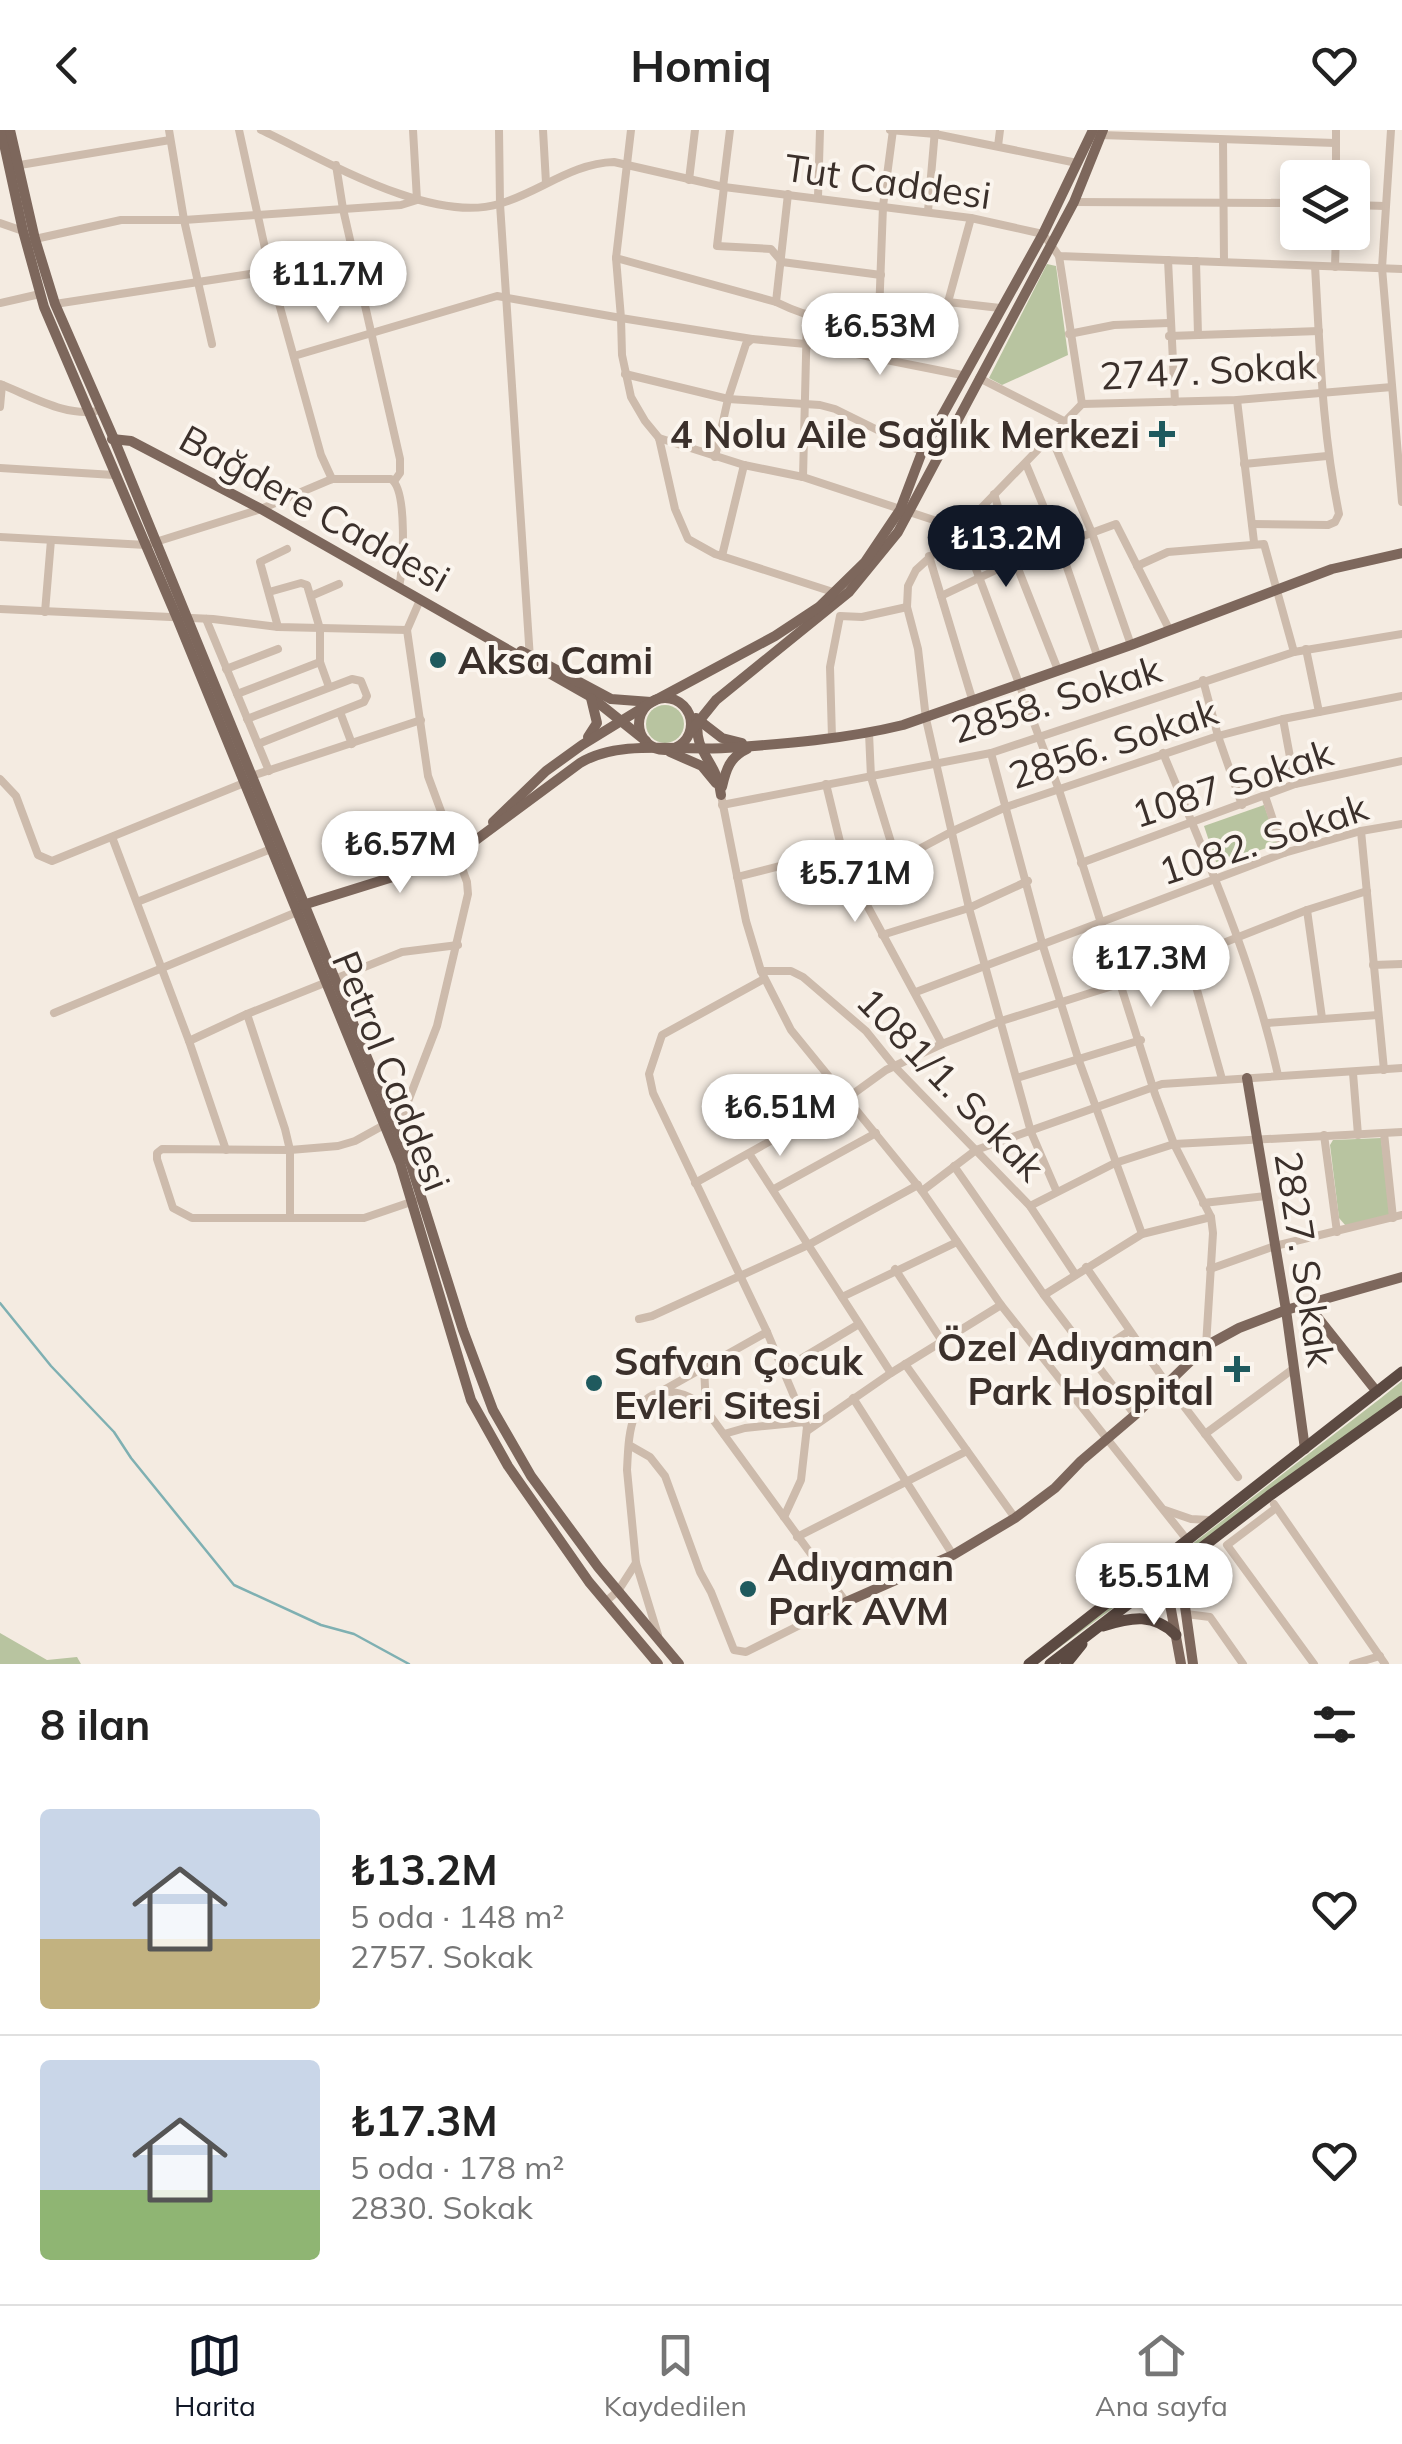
<!DOCTYPE html>
<html lang="tr">
<head>
<meta charset="utf-8">
<style>
  :root { --surface:#fff; --page:#f6f6f6; --text:#222; --muted:#767676; --line:#e0e0e0; --accent:#111827 }
  body { margin:0; font-family:Mulish,sans-serif; background:var(--page); color:var(--text); height:100vh; display:flex; flex-direction:column; font-size:38px; white-space:nowrap }
  * { box-sizing:border-box; margin:0 }
  p { font-size:32px; color:var(--muted) }
  .icon { flex:none; width:55px; height:55px; fill:none; stroke:currentColor; stroke-width:2; stroke-linecap:round; stroke-linejoin:round }
  .map { position:relative; height:1534px; overflow:hidden }
  .panel { display:flex; flex-direction:column; background:var(--surface); flex:1 }
  .panel>* { flex:none }
  .fabs { position:absolute; left:1280px; top:30px; display:grid; gap:20px }
  .fabs a { display:grid; place-items:center; width:90px; height:90px; border-radius:10px; background:var(--surface); box-shadow:0 5px 15px #0003; font-size:50px }
  .price { position:absolute; translate:-50% -85px; padding:0 22px; border-radius:35px; background:#fff; color:#222; font-size:32px; line-height:65px; filter:drop-shadow(0 2px 5px #0008) }
  .price::after { content:''; position:absolute; left:50%; top:60px; width:30px; height:22px; margin-left:-15px; background:inherit; clip-path:polygon(0 0,100% 0,50% 100%) }
  .price.active { background:var(--accent); color:#fff }
  ul { padding:0; list-style:none }
  li { display:flex; align-items:center; gap:30px; height:250px; padding:0 40px }
  li+li { border-top:2px solid var(--line) }
  li span { display:grid; place-items:center; flex:none; width:280px; height:200px; border-radius:10px; color:#555 }
  li>.icon { margin-inline-start:auto }
  span .icon { width:120px; height:120px; fill:#fffc; stroke-width:1 }
  li b { font-size:42px }
  h2 { display:flex; justify-content:space-between; align-items:center; height:120px; padding:0 40px; font-size:42px }
  header { display:flex; justify-content:space-between; align-items:center; height:130px; padding:0 40px; background:var(--surface); font-size:45px; font-weight:700 }
  .menu { display:flex; justify-content:space-around; align-items:center; height:140px; border-top:2px solid var(--line); background:var(--surface); font-size:28px; color:var(--muted) }
  .menu a { display:grid; justify-items:center; gap:5px }
  .menu .active { color:var(--accent) }
  .map>svg:first-child { display:block }
</style>
</head>
<body>
<header><svg class="icon" aria-label="back" viewBox="0 0 24 24"><path d="M15 5l-7 7 7 7"/></svg>Homiq<svg class="icon" aria-label="heart" viewBox="0 0 24 24"><path d="M12 20l-8-8c-3-5 5-10 8-4 3-6 11-1 8 4z"/></svg></header>
<div class="map">
<svg width="1402" height="1534" viewBox="0 0 1402 1534">
  <rect width="100%" height="100%" fill="#f4ebe1"/>
  <g fill="#b8c4a0">
    <polygon points="1047,134 1056,136 1068,225 1002,255 989,248"/>
    <circle cx="665" cy="594" r="19"/>
    <polygon points="1264,675 1278,714 1217,735 1204,696"/>
    <polygon points="1381,1008 1390,1085 1346,1096 1339,1088 1330,1015 1333,1010"/>
    <polygon points="1402,1251 1402,1265 1037,1534 1381,1268"/>
    <polygon points="0,1503 47,1530 77,1527 81,1534 0,1534"/>
  </g>
  <g fill="none" stroke-linecap="round" stroke-linejoin="round">
    <polyline stroke="#7fb0b2" stroke-width="2.5" points="0,1173 51,1236 114,1302 131,1328 234,1455 321,1495 354,1504 409,1534"/>
    <g stroke="#cdbbac" stroke-width="8">
      <polyline points="169,0 184,90 212,214"/>
      <polyline points="239,0 270,141 321,325 332,349"/>
      <path d="M261,0C325,30 430,94 499,74C538,63 572,33 614,32L724,57L971,88L1043,104L1059,126L1402,139"/>
      <polyline points="499,0 500,74 530,529"/>
      <polyline points="543,0 546,53"/>
      <polyline points="631,0 616,128 776,172"/>
      <polyline points="890,0 935,4 1077,33"/>
      <polyline points="1336,0 1336,48"/>
      <polyline points="1391,0 1382,138 1402,372"/>
      <polyline points="1101,5 1335,13"/>
      <polyline points="1223,10 1224,132"/>
      <polyline points="998,16 1000,0"/>
      <polyline points="336,35 343,79 400,329 400,343 395,350"/>
      <polyline points="14,36 170,10"/>
      <polyline points="689,50 695,0"/>
      <polyline points="723,57 730,0"/>
      <polyline points="724,57 717,116 771,119 782,132 881,145"/>
      <path d="M788,64L776,172C815,191 836,193 879,185L883,76L893,0"/>
      <polyline points="818,67 820,0"/>
      <polyline points="1074,72 1298,73"/>
      <polyline points="1352,75 1385,76"/>
      <polyline points="928,81 935,0"/>
      <polyline points="0,93 23,101"/>
      <polyline points="35,109 121,90 184,90 401,75 417,70 413,0"/>
      <polyline points="1059,126 1082,274"/>
      <polyline points="616,128 621,188 752,209"/>
      <polyline points="1168,130 1175,272"/>
      <polyline points="1196,131 1198,205"/>
      <polyline points="1335,137 1336,102"/>
      <polyline points="948,172 971,88"/>
      <polyline points="0,173 40,164"/>
      <polyline points="55,174 270,141"/>
      <polyline points="879,185 948,172 1000,178"/>
      <polyline points="1069,204 1114,195 1169,193"/>
      <polyline points="1169,206 1319,201"/>
      <polyline points="294,226 497,166 621,188 622,225 631,267 645,291 659,308 675,379 688,409 715,424 836,463"/>
      <polyline points="625,244 728,269 820,275 835,279 922,322"/>
      <polyline points="979,248 1064,291"/>
      <path d="M0,254C31,266 69,289 101,280"/>
      <polyline points="1237,270 1254,412"/>
      <polyline points="0,277 2,255"/>
      <polyline points="659,308 744,335 803,347 961,399 1059,660 1155,964 1174,1014 1211,1087 1213,1103 1206,1216"/>
      <polyline points="1052,309 1092,403 1131,515"/>
      <polyline points="715,327 728,269 746,214 752,209 806,214 962,245"/>
      <polyline points="1026,334 1059,414 1097,525"/>
      <polyline points="1244,334 1327,326"/>
      <polyline points="0,338 114,345"/>
      <polyline points="803,347 807,187"/>
      <polyline points="994,364 1015,431 1058,540"/>
      <path d="M1252,394L1328,395L1335,392L1339,384C1322,302 1320,220 1315,136"/>
      <path d="M0,407L146,415L261,379L332,349H391C408,360 403,437 399,458"/>
      <polyline points="722,426 744,335"/>
      <polyline points="929,426 973,572"/>
      <polyline points="1137,436 1168,422 1264,414 1294,522"/>
      <polyline points="269,462 301,453 307,455 320,499 320,532 329,557"/>
      <polyline points="311,466 339,454"/>
      <polyline points="941,466 1015,431 1116,394 1169,499"/>
      <polyline points="0,479 213,489 278,497 407,500 420,470"/>
      <polyline points="45,482 51,410"/>
      <polyline points="206,489 269,641"/>
      <polyline points="278,497 260,432 287,419"/>
      <polyline points="1306,519 1319,582"/>
      <polyline points="226,539 278,519"/>
      <polyline points="1203,550 1218,606 1242,675"/>
      <polyline points="237,564 320,532"/>
      <polyline points="340,582 352,614"/>
      <polyline points="247,589 352,549 361,551 367,566 364,572 258,614"/>
      <polyline points="1283,589 1295,654"/>
      <polyline points="869,603 871,647 897,732"/>
      <polyline points="832,608 830,537 840,486 862,487 907,477"/>
      <polyline points="991,623 1042,813 1078,928 1142,1104"/>
      <path d="M1163,623C1208,732 1252,829 1278,945"/>
      <polyline points="252,646 421,590"/>
      <polyline points="0,649 16,666 38,725 52,731 244,653"/>
      <polyline points="826,654 842,720 855,753 942,914"/>
      <polyline points="721,665 746,791 761,841 791,900 922,1061 1001,1175 1188,1411"/>
      <polyline points="1265,666 1284,723"/>
      <polyline points="722,675 991,623 1294,522 1402,504"/>
      <polyline points="1361,701 1384,940"/>
      <polyline points="112,707 189,911 226,1020"/>
      <polyline points="1081,733 1295,654 1402,631"/>
      <polyline points="737,747 842,720"/>
      <polyline points="855,753 953,701 1006,677 1218,606 1283,589 1402,566"/>
      <polyline points="137,772 271,719"/>
      <polyline points="1307,780 1322,888"/>
      <polyline points="882,805 969,778 1028,751"/>
      <polyline points="1188,828 1222,949"/>
      <polyline points="1373,835 1402,834"/>
      <polyline points="761,841 791,841 803,847 866,901 895,937 1030,1076 1075,1144"/>
      <polyline points="764,849 662,905 649,944 653,963 767,1202 807,1297 801,1350 784,1387"/>
      <polyline points="916,862 1284,723 1361,701 1402,694"/>
      <polyline points="54,883 297,782"/>
      <polyline points="247,884 285,999 290,1020 290,1087"/>
      <polyline points="1267,893 1378,885"/>
      <polyline points="189,911 247,884 402,822 458,815"/>
      <polyline points="1353,943 1358,1005"/>
      <polyline points="1017,948 1141,910"/>
      <polyline points="384,995 355,1011 338,1016 290,1020 162,1019 157,1023 157,1029 173,1078 192,1088 364,1088 414,1071"/>
      <polyline points="397,1000 437,896 468,764 467,752 428,646 407,500"/>
      <polyline points="1384,1003 1393,1088"/>
      <polyline points="1324,1005 1337,1102"/>
      <polyline points="750,1025 891,1243 1001,1175"/>
      <polyline points="954,1036 1044,1165 1135,1285"/>
      <polyline points="695,1053 846,969 886,940 942,914 998,892 1122,853 1307,780 1367,761"/>
      <polyline points="774,1059 876,1003"/>
      <polyline points="1056,1060 1031,1002 969,778 926,589 918,519 907,477 908,456 916,440 961,399 1082,274 1237,270 1392,257"/>
      <polyline points="922,1061 976,1020 1162,954 1402,938"/>
      <polyline points="1203,1073 1266,1066"/>
      <polyline points="1030,1076 1115,1033 1174,1014 1402,1002"/>
      <polyline points="1086,1137 1167,1254 1238,1347"/>
      <polyline points="895,1139 942,1211"/>
      <polyline points="1210,1139 1275,1116 1402,1085"/>
      <polyline points="1044,1165 1142,1104 1211,1087"/>
      <polyline points="842,1167 957,1112"/>
      <polyline points="639,1189 652,1186 808,1115 918,1055"/>
      <polyline points="1090,1227 1129,1201"/>
      <polyline points="905,1234 1015,1388"/>
      <polyline points="704,1235 706,1280"/>
      <polyline points="784,1239 859,1194"/>
      <polyline points="662,1261 767,1202"/>
      <polyline points="853,1268 953,1425"/>
      <polyline points="807,1301 891,1243"/>
      <polyline points="724,1304 745,1298 805,1292"/>
      <polyline points="1205,1304 1293,1239"/>
      <path d="M629,1315L650,1327L665,1346L700,1442L711,1462L734,1520L746,1522L846,1472L706,1280C687,1258 649,1252 635,1285C628,1302 628,1323 627,1340L636,1433L658,1505"/>
      <polyline points="1274,1374 1385,1534"/>
      <polyline points="1276,1378 1227,1415 1314,1534"/>
      <polyline points="1165,1380 1191,1389 1209,1390"/>
      <polyline points="797,1407 967,1321"/>
      <polyline points="605,1472 618,1461 636,1433"/>
      <polyline points="1186,1484 1210,1487 1243,1534"/>
      <polyline points="1353,1534 1380,1526"/>
    </g>
    <g stroke="#7d675c" stroke-width="10">
      <polyline points="1,0 23,101 44,177 177,488 400,1033 471,1270 508,1336 589,1452 658,1534"/>
      <polyline points="10,0 35,109 55,174 114,309 411,1035 463,1200 493,1280 531,1346 598,1437 679,1534"/>
      <polyline points="112,309 131,311 261,379 591,567 646,611"/>
      <polyline points="521,521 611,569 651,572"/>
      <circle cx="665" cy="594" r="26"/>
      <polyline points="696,588 722,608 742,613"/>
      <path d="M698,592C693,622 718,632 721,665"/>
      <polyline points="691,601 716,570 849,462 898,402 1074,72 1103,0"/>
      <polyline points="588,607 597,593 591,568"/>
      <polyline points="670,622 702,636 716,653"/>
      <path d="M722,657C726,639 730,627 747,619"/>
      <polyline points="493,692 546,641 582,615 652,572 775,506 819,477 865,432 900,380 922,322 1043,104 1093,0"/>
      <path d="M303,775L428,736L457,724L580,633C619,609 680,621 725,618C784,614 846,609 903,595L1131,515L1332,439L1402,423"/>
      <polyline points="1247,948 1286,1180 1305,1319"/>
      <polyline points="1307,1174 1377,1262"/>
      <polyline points="1179,1433 1193,1534"/>
      <polyline points="1160,1448 1167,1458 1181,1534"/>
      <polyline points="846,1472 953,1425 1015,1388 1055,1358 1081,1331 1135,1285 1206,1216 1239,1198 1286,1180 1402,1147"/>
    </g>
    <g stroke="#5c4a42" stroke-width="11">
      <path d="M1103,1496C1132,1487 1154,1483 1176,1505"/>
      <polyline points="1029,1534 1402,1242"/>
      <polyline points="1050,1534 1269,1366 1402,1271"/>
      <polyline points="1066,1534 1082,1514"/>
    </g>
  </g>
  <g fill="#1f5a5e" stroke="#fbf5ee" stroke-width="4">
    <path d="M1157 289h10v10h10v10h-10v10h-10v-10h-10v-10h10z"/>
    <circle cx="438" cy="530" r="10"/>
    <path d="M1232 1224h10v10h10v10h-10v10h-10v-10h-10v-10h10z"/>
    <circle cx="594" cy="1253" r="10"/>
    <circle cx="748" cy="1459" r="10"/>
  </g>
  <g text-anchor="middle" dominant-baseline="central" stroke-width="8" stroke-linejoin="round" paint-order="stroke">
    <g font-size="38" fill="#3b302b" stroke="#fbf5ee">
      <text transform="translate(888 51) rotate(8)">Tut Caddesi</text>
      <text transform="translate(1208 240) rotate(-3)">2747. Sokak</text>
      <text transform="translate(315 378) rotate(29)">Bağdere Caddesi</text>
      <text transform="translate(1056 569) rotate(-17)">2858. Sokak</text>
      <text transform="translate(1113 613) rotate(-18)">2856. Sokak</text>
      <text transform="translate(1232 653) rotate(-18)">1087 Sokak</text>
      <text transform="translate(1263 709) rotate(-18)">1082. Sokak</text>
      <text transform="translate(392 941) rotate(68)">Petrol Caddesi</text>
      <text transform="translate(951 954) rotate(46)">1081/1. Sokak</text>
      <text transform="translate(1305 1129) rotate(81)">2827. Sokak</text>
    </g>
    <g font-size="38" font-weight="bold" fill="#3b302b" stroke="#fbf5ee" text-anchor="start">
      <text x="1140" y="304" text-anchor="end">4 Nolu Aile Sağlık Merkezi</text>
      <text x="458" y="530">Aksa Cami</text>
      <text x="1214" y="1217" text-anchor="end">Özel Adıyaman<tspan x="1214" dy="44">Park Hospital</tspan></text>
      <text x="614" y="1231">Safvan Çocuk<tspan x="614" dy="44">Evleri Sitesi</tspan></text>
      <text x="768" y="1437">Adıyaman<tspan x="768" dy="44">Park AVM</tspan></text>
    </g>
  </g>
</svg>
<div class="fabs">
<a><svg class="icon" aria-label="layers" viewBox="0 0 24 24"><path d="M12 4l9 5-9 5-9-5zM3 14l9 5 9-5"/></svg></a>
</div>
<b class="price" style="left:328px;top:196px">₺11.7M</b>
<b class="price" style="left:880px;top:248px">₺6.53M</b>
<b class="price active" style="left:1006px;top:460px">₺13.2M</b>
<b class="price" style="left:400px;top:766px">₺6.57M</b>
<b class="price" style="left:855px;top:795px">₺5.71M</b>
<b class="price" style="left:1151px;top:880px">₺17.3M</b>
<b class="price" style="left:780px;top:1029px">₺6.51M</b>
<b class="price" style="left:1154px;top:1498px">₺5.51M</b>
</div>
<section class="panel">
<h2>8 ilan<svg class="icon" aria-label="filters" viewBox="0 0 24 24"><path d="M4 7h16M4 17h16"/><circle cx="9" cy="7" r="2"/><circle cx="15" cy="17" r="2"/></svg></h2>
<ul>
<li><span style="background:linear-gradient(#c9d6e8 65%,#c2b280 0)"><svg class="icon" aria-label="home" viewBox="0 0 24 24"><path d="M3 11l9-7 9 7M6 9v11h12V9"/></svg></span><div><b>₺13.2M</b><p>5 oda · 148 m²</p><p>2757. Sokak</p></div><svg class="icon" aria-label="heart" viewBox="0 0 24 24"><path d="M12 20l-8-8c-3-5 5-10 8-4 3-6 11-1 8 4z"/></svg></li>
<li><span style="background:linear-gradient(#c9d6e8 65%,#8fb573 0)"><svg class="icon" aria-label="home" viewBox="0 0 24 24"><path d="M3 11l9-7 9 7M6 9v11h12V9"/></svg></span><div><b>₺17.3M</b><p>5 oda · 178 m²</p><p>2830. Sokak</p></div><svg class="icon" aria-label="heart" viewBox="0 0 24 24"><path d="M12 20l-8-8c-3-5 5-10 8-4 3-6 11-1 8 4z"/></svg></li>
</ul>
</section>
<nav class="menu">
<a class="active"><svg class="icon" aria-label="map" viewBox="0 0 24 24"><path d="M3 6l6-2 6 2 6-2v14l-6 2-6-2-6 2zM9 4v14M15 6v14"/></svg>Harita</a>
<a><svg class="icon" aria-label="saved" viewBox="0 0 24 24"><path d="M7 4h10v16l-5-4-5 4z"/></svg>Kaydedilen</a>
<a><svg class="icon" aria-label="home" viewBox="0 0 24 24"><path d="M3 11l9-7 9 7M6 9v11h12V9"/></svg>Ana sayfa</a>
</nav>
</body>
</html>
